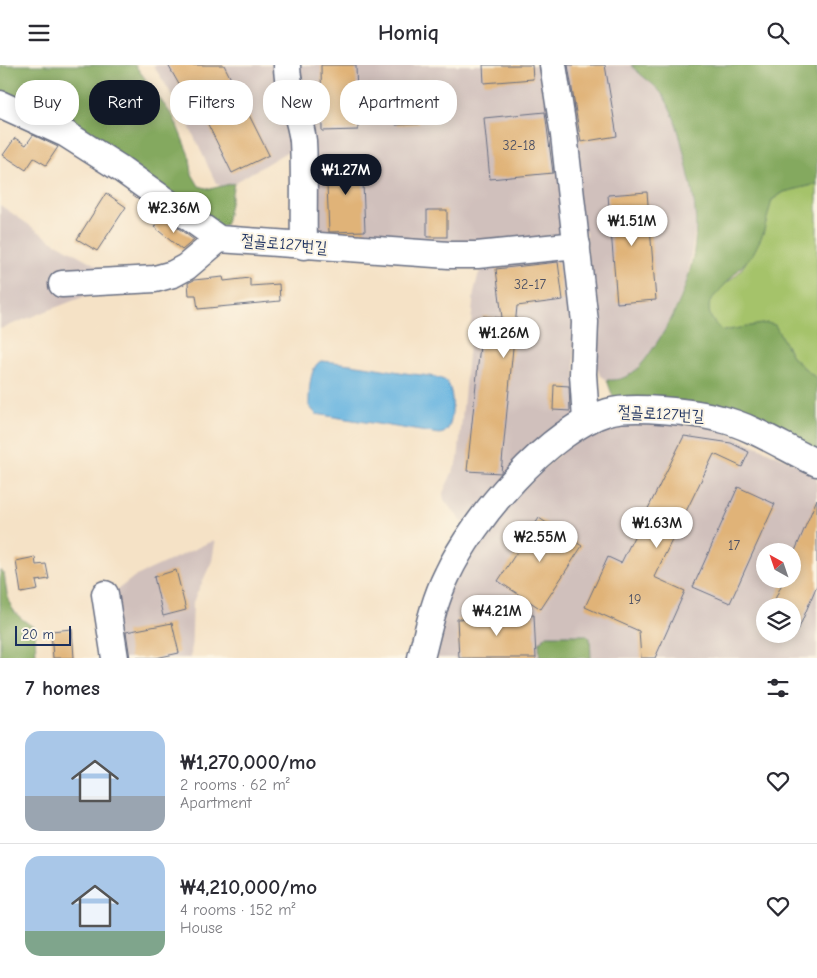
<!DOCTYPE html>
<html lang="en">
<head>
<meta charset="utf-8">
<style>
  :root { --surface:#fff; --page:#f7f7f7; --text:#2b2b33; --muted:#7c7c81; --line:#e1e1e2; --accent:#111827 }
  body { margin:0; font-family:"Comic Neue","Poor Story",sans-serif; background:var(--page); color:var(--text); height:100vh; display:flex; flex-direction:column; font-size:19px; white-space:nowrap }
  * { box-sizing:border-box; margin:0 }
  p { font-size:16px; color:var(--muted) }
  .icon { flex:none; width:28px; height:28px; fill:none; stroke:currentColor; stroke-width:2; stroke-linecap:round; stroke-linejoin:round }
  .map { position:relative; height:593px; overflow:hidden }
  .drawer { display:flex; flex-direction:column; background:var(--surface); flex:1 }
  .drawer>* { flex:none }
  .hud { position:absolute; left:15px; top:15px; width:500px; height:45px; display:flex; gap:10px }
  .needle { width:32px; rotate:320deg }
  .buttons { position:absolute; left:756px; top:478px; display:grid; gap:10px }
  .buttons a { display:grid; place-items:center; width:45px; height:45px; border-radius:50%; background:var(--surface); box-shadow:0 2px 12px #0003; font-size:25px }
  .scale { position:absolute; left:15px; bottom:12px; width:56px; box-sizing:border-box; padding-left:5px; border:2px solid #1b2f5e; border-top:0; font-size:14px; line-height:18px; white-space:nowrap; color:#1b2f5e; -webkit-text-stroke:4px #fcf5e5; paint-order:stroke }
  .price { position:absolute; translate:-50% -42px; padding:0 11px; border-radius:18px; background:#fff; color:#222; font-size:16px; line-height:32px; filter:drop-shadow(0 1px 2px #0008) }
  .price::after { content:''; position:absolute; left:50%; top:30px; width:15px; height:11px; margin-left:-8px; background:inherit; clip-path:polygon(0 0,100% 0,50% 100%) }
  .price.on { background:var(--accent); color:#fff }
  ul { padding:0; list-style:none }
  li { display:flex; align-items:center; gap:15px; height:125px; padding:0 25px }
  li+li { border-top:1px solid var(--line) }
  li span { display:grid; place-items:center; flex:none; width:140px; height:100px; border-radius:15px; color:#555 }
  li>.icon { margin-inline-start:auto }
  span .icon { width:60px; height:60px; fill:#fffc; stroke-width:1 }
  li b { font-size:21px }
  h2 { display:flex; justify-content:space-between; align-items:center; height:60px; padding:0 25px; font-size:21px }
  .chip { padding:0 18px; border-radius:20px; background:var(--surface); box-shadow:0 2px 12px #0003; font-size:18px; line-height:45px }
  .chip.on { background:var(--accent); color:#fff }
  header { display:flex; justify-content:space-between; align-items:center; height:65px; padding:0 25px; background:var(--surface); font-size:22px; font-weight:700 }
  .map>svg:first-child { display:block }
</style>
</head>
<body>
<header><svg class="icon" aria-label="menu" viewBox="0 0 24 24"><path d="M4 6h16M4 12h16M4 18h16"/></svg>Homiq<svg class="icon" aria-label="search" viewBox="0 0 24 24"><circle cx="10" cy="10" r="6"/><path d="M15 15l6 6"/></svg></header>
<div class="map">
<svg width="817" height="593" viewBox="0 0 817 593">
  <rect width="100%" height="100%" fill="#fcf5e5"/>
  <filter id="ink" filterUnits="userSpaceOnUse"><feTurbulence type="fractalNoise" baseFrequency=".02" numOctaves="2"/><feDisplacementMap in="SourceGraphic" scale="10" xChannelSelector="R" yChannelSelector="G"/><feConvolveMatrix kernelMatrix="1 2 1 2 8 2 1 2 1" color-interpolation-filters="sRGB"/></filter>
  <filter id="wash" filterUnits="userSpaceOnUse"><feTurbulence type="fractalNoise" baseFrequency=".0096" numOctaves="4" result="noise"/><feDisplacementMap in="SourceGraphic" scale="20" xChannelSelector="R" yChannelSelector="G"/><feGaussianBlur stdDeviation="1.12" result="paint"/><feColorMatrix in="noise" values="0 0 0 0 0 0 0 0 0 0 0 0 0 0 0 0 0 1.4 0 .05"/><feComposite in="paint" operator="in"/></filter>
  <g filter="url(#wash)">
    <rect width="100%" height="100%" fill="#f5e2c6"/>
    <g fill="#d0c0bc" fill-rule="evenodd">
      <polygon points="153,0 631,0 663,30 670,43 680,70 691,122 696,146 695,165 687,215 676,242 661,272 643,298 630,310 618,316 607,315 600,310 596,300 586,167 485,179 316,175 311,79 290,85 234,118 222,122 216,118 181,44"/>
      <polygon points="0,140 51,175 112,209 111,221 0,264"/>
      <polygon points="544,190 567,194 571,203 577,349 467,463 444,435 443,428 458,395 474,227 478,211 482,202"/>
      <path d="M636,353L711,361L817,408V593H591L590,573L539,584L540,593H428L452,515L493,449L586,366ZM765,486H792V514H765ZM765,541H792V569H765Z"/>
      <polygon points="212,476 215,478 212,496 193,537 191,593 119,593 113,528 134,512"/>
    </g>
    <path fill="#a5c36a" stroke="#607964" d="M817,119V314L793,293L787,282L733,265L723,266C716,261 708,254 708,244C709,227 730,218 740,206C756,186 762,157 772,135L784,127Z"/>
    <g fill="#84a95e" stroke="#506c5e">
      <polygon points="0,0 135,0 174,53 190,93 192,109 199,121 210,124 234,118 226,159 216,164 0,35"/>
      <path d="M631,0H817V119L784,127L772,135L763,169L753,189L710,236C707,250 712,257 723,266L767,258L775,260L793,293L817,314V388L613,332L607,315C632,317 644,297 656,279C682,241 700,191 695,146C694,129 689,113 686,97C681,75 676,52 664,32C656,19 641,12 631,0Z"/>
      <path d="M0,505L4,508C8,539 8,546 35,563L36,593H0Z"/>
      <polygon points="547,570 587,570 590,573 591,593 540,593 539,578"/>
    </g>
    <path fill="#66b4e0" stroke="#40729f" d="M321,296C349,298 377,303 405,308C418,310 432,310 444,315C455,320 454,356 447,365C443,370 438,369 433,368L316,349L309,341C309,328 309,302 321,296Z"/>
    <g id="blocks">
      <g fill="#e0b378">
        <polygon points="168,0 224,0 269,90 232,108 192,27 185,30"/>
        <polygon points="321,0 356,0 358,65 322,66"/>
        <polygon points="483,0 532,0 533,14 484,18"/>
        <polygon points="568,0 605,0 617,71 581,77"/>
        <polygon points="417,39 419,59 396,60 395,40"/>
        <polygon points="545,47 553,108 490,114 484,53"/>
        <polygon points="33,70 58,82 46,100 34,93 26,105 3,90 15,73 26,80"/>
        <polygon points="362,94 365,166 329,167 326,96"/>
        <polygon points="647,127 656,235 617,238 608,130"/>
        <polygon points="106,128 126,142 97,186 77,174"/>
        <rect x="427" y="145" width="20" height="27"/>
        <polygon points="163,152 190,172 194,175 182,185 154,162"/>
        <polygon points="558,197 563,235 517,241 501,408 467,406 483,251 502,253 496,204"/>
        <polygon points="223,212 224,216 250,213 250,221 279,219 280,236 198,244 196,230 189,230 188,218 194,215"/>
        <polygon points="554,320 569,321 570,346 553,345"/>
        <polygon points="684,371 731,378 749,387 742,402 714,389 654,512 685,526 655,593 641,593 639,566 585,542 608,492 621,498"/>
        <polygon points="738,422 775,439 730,538 693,522"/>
        <polygon points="817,434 817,520 797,568 792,566 792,541 772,541 784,514 792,514 792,493"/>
        <polygon points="539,453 582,481 541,544 498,516"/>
        <polygon points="35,492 36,500 46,499 49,514 36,516 38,525 21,528 16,496"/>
        <polygon points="176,505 186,545 163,551 154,512"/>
        <polygon points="534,550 536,593 459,593 457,554"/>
        <polygon points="172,558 179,588 156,593 130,593 126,567"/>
        <polygon points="72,564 74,593 53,593 51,566"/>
      </g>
    </g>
  </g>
  <g filter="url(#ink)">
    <use href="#blocks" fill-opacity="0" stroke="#676e82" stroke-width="1"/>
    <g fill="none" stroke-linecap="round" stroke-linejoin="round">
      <defs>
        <g id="minor">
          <path d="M287,0C287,26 300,50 303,76C305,110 303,146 304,181"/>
          <polyline points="553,0 564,70 585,257 583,309 586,355"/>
          <polyline points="0,39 66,69 121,104 219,174 449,190 477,190 577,180"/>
          <polyline points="62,219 155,214 173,209 186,202 219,174"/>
          <polyline points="105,529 115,593"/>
          <path d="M421,593C428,565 434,536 447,510C473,454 548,365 608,347C632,340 696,347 721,354C754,362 786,384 817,398"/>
        </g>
      </defs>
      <use href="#minor" stroke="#676e82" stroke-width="29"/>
      <use href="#minor" stroke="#fff" stroke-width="26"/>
    </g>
  </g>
  <g text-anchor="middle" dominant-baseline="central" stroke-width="4" stroke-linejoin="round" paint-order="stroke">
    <g font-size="14" fill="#4c5064">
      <text x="519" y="80">32-18</text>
      <text x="530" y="219">32-17</text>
      <text x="734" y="480">17</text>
      <text x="635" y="534">19</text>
    </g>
    <g font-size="16" fill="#1b2f5e" stroke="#fcf5e5">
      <text transform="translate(284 179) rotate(5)">절골로127번길</text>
      <text transform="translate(661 349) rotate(3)">절골로127번길</text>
    </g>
  </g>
</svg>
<div class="buttons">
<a><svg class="needle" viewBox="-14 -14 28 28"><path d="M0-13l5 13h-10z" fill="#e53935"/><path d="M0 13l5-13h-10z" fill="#7c7c81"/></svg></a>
<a><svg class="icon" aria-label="layers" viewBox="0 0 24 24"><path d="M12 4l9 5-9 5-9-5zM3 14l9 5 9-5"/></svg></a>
</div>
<div class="scale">20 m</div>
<b class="price on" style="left:346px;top:131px">₩1.27M</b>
<b class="price" style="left:174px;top:169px">₩2.36M</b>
<b class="price" style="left:632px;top:182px">₩1.51M</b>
<b class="price" style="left:504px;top:294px">₩1.26M</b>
<b class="price" style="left:657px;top:484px">₩1.63M</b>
<b class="price" style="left:540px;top:498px">₩2.55M</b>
<b class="price" style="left:497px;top:572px">₩4.21M</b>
<div class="hud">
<a class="chip">Buy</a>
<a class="chip on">Rent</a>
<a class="chip">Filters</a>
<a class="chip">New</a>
<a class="chip">Apartment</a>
</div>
</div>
<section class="drawer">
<h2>7 homes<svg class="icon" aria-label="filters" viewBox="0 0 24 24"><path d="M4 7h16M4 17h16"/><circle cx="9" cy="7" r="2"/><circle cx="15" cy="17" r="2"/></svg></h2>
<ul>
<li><span style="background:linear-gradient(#a9c7e8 65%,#9aa5b1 0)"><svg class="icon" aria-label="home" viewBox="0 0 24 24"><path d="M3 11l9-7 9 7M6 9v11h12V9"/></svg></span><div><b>₩1,270,000/mo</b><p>2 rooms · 62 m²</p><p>Apartment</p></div><svg class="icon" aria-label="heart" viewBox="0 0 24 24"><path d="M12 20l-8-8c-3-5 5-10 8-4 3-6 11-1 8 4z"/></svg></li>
<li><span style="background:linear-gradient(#a9c7e8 75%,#7fa58c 0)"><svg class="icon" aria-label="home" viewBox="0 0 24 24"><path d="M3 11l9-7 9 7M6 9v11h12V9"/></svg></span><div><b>₩4,210,000/mo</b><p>4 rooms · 152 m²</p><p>House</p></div><svg class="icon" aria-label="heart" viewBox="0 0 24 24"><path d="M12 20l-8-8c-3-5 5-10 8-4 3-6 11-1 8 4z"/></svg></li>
</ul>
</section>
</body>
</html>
